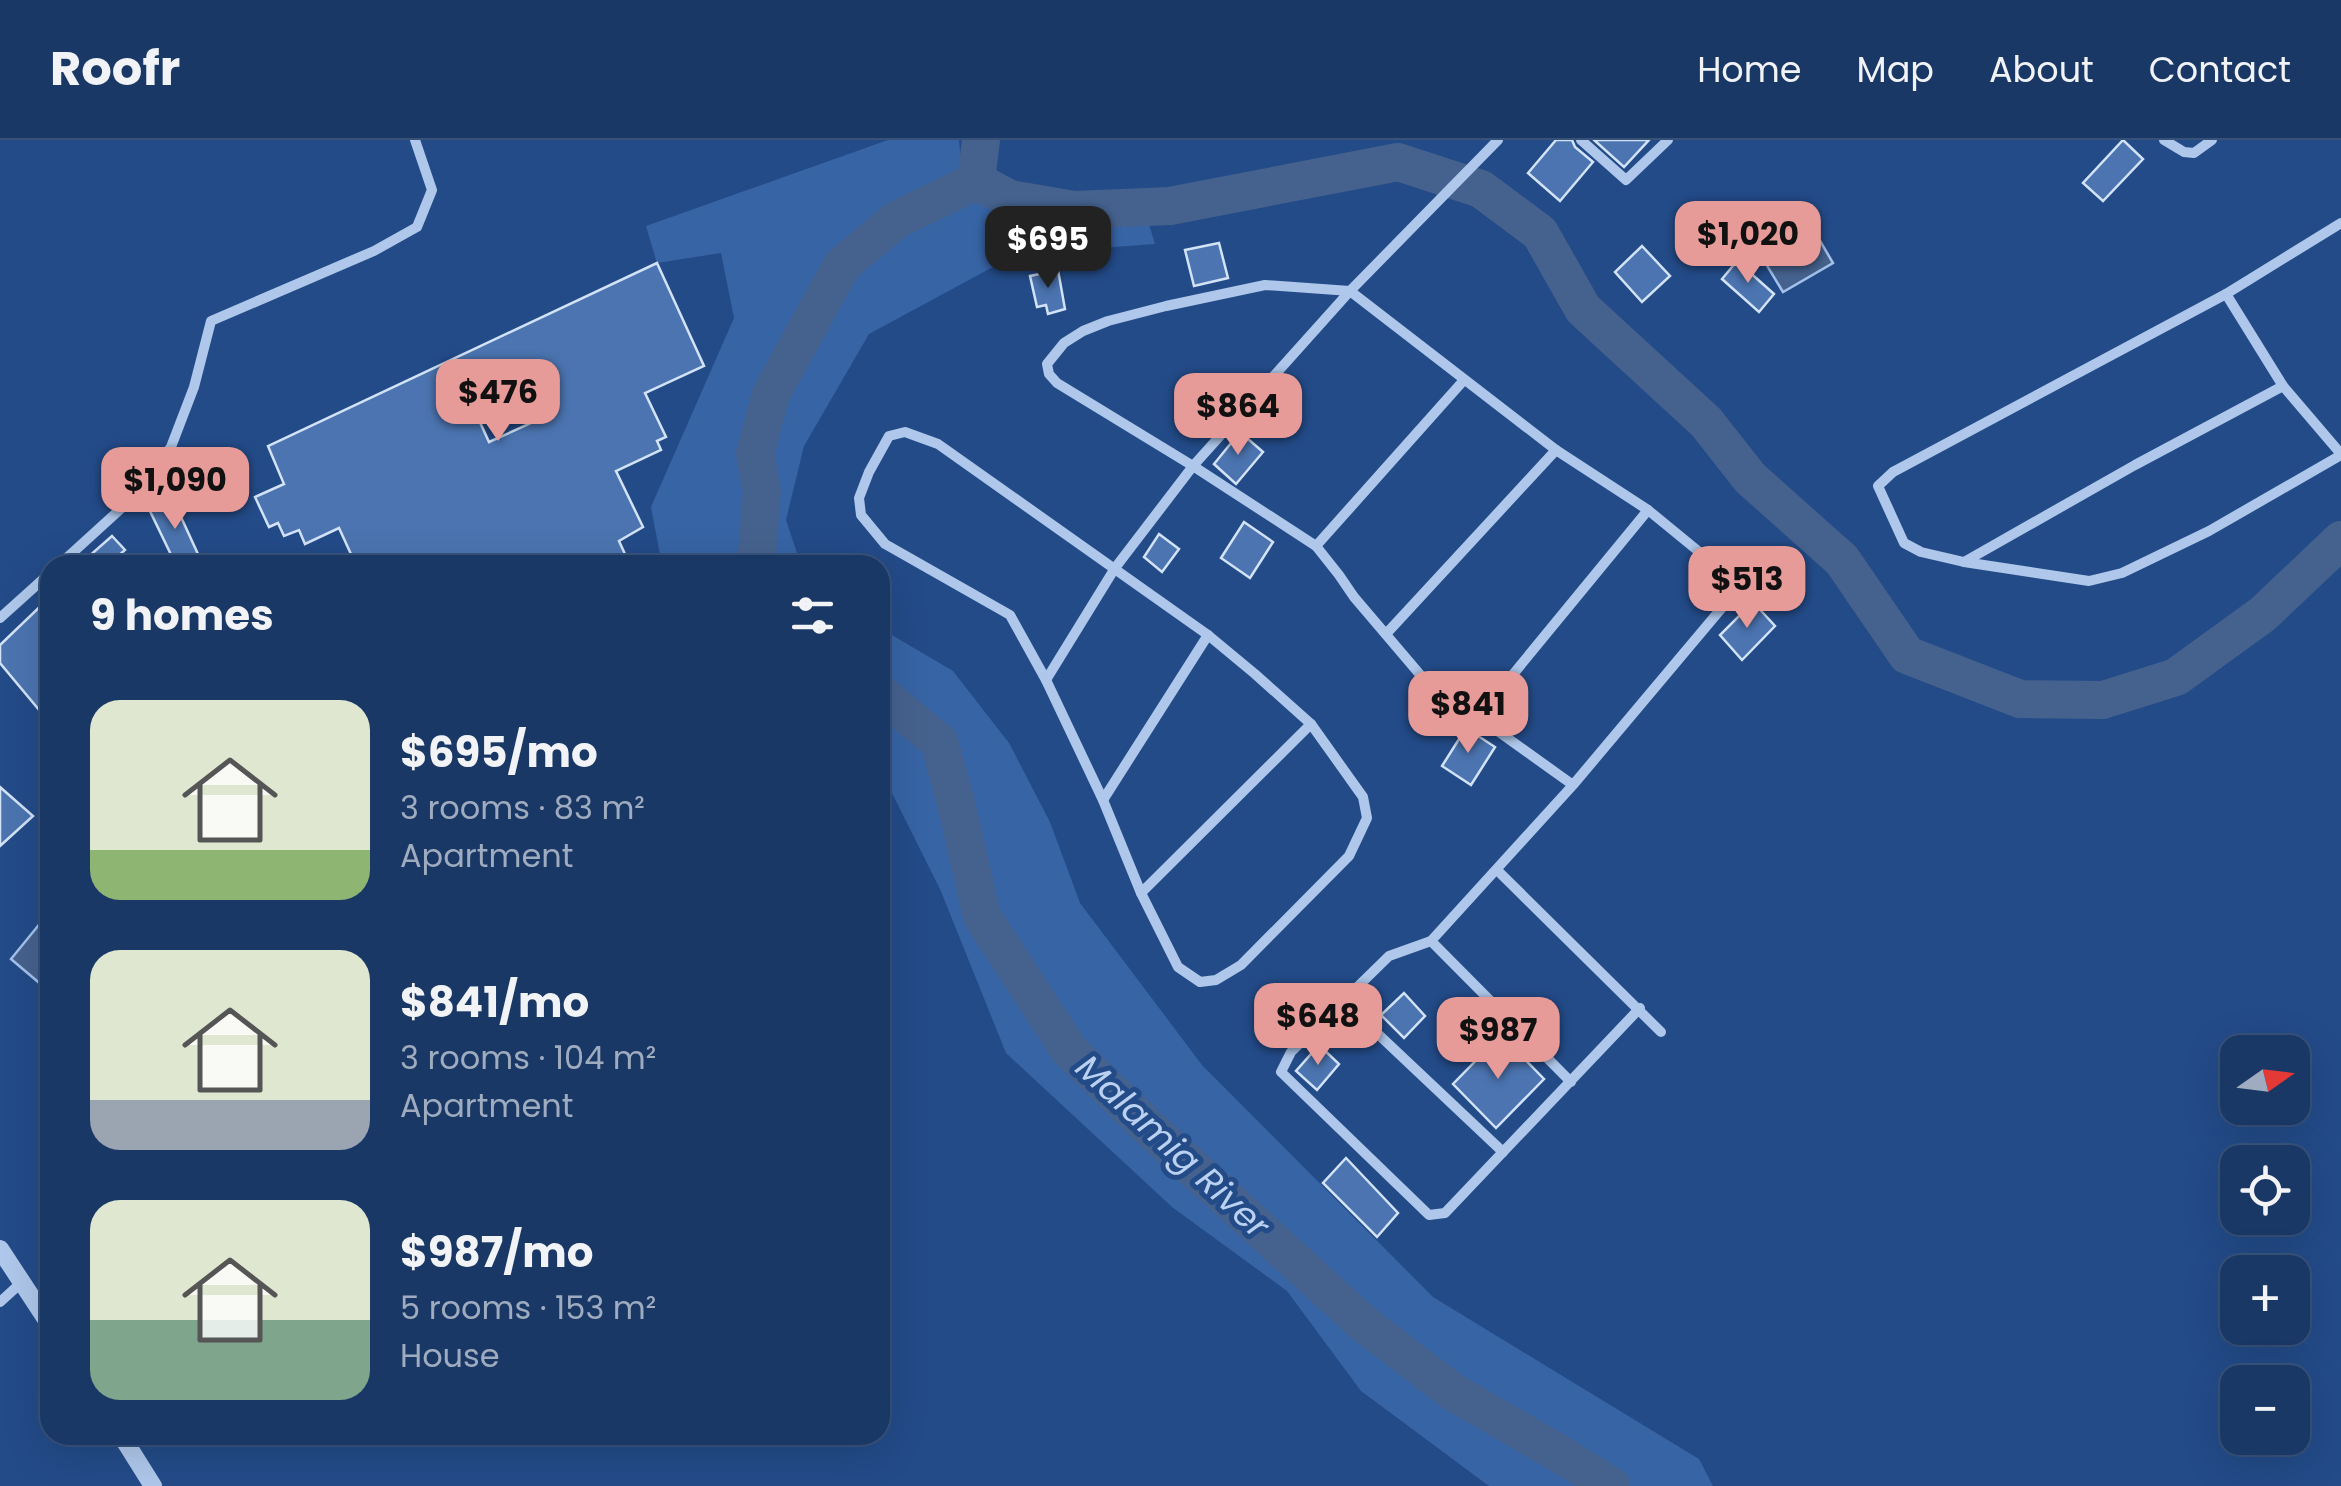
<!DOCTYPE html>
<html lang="en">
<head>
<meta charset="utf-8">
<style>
  :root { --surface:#1a3866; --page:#233f6c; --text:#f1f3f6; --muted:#9facbf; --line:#38527a; --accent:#e69b98 }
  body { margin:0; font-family:Poppins,sans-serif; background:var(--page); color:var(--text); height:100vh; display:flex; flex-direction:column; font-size:38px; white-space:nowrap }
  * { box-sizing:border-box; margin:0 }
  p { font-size:32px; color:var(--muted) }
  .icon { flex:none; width:55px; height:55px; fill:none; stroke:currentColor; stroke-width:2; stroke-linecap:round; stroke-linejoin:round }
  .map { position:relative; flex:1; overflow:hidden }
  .panel { position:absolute; left:40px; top:415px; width:850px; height:890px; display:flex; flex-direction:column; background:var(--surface); border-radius:30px; box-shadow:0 10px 40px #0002,0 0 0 2px var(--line) }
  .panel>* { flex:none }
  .needle { width:65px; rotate:76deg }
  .fabs { position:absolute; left:2220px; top:895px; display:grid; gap:20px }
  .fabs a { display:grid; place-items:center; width:90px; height:90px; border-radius:20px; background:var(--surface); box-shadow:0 10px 40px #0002,0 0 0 2px var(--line); font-size:50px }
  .price { position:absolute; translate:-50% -85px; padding:0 22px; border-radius:20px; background:var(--accent); color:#111; font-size:32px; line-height:65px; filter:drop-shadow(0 2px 5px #0008) }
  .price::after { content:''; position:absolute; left:50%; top:60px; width:30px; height:22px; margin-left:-15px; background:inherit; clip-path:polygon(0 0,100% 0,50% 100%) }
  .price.on { background:#222; color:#fff }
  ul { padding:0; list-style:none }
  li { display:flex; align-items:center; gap:30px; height:250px; padding:0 50px }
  li span { display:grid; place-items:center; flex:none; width:280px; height:200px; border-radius:30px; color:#555 }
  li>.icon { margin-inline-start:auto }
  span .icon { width:120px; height:120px; fill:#fffc; stroke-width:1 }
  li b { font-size:42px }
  h2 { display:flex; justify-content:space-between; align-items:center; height:120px; padding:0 50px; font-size:42px }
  header { display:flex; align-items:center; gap:60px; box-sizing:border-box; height:140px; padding:0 50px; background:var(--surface); border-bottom:2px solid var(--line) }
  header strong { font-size:48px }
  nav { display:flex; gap:55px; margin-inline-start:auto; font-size:35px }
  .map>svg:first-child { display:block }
</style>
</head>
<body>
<header>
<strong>Roofr</strong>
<nav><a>Home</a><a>Map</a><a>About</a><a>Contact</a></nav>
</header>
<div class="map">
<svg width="2341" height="1346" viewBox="0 0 2341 1346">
  <rect width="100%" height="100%" fill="#234b88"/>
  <g fill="#3764a5">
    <polygon points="888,0 959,0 962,34 1011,83 1148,81 1155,104 1017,114 869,194 804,306 786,380 801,425 662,425 651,367 734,178 721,113 657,123 646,86"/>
    <polygon points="880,488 953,531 1009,603 1050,682 1080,763 1202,925 1433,1157 1699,1319 1713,1346 1489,1346 1361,1251 1287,1151 1172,1067 1006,913 940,749 880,629"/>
  </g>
  <g fill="#45628e" stroke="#a2c1eb" stroke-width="2.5">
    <polygon points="1816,94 1833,123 1783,152 1766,124"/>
    <polygon points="42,781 50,788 50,852 11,819"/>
  </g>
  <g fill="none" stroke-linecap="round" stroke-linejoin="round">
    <g stroke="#45628e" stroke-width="38">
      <polyline points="976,41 1010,59 1074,70 1170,66 1398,22 1481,49 1540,93 1583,169 1706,282 1750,338 1842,420 1907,515 2020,559 2103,560 2176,537 2263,474 2341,400"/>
      <polyline points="976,41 981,0"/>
      <polyline points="756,425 762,351 755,314 771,254 842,125 896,80 976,41"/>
      <polyline points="880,553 939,602 956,663 982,776 1069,910 1147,986 1364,1184 1453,1252 1560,1314 1611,1346"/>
    </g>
  </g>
  <g fill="#4b74b0" stroke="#d2e2f7" stroke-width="2.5" fill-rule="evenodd">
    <polygon points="1556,0 1572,0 1575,7 1593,22 1560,61 1528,33"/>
    <polygon points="1594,0 1649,0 1624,27"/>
    <polygon points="2123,0 2143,19 2103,61 2083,43"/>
    <polygon points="1219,103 1228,138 1194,146 1185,110"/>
    <polygon points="1642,106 1670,136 1642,162 1615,132"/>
    <polygon points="1737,121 1774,154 1759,172 1722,139"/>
    <path d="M657,123L704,226L645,253L666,297L657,301L661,310L616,331L643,387L619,401L630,425H356L339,388L305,404L299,390L284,396L278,383L269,387L255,357L284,344L268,306ZM531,230L551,274L489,302L469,258Z"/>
    <polygon points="1058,130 1065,169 1048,174 1046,165 1037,167 1030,136"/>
    <polygon points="1240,292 1263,312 1236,344 1214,324"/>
    <polygon points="170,353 203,425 176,425 148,367"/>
    <polygon points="1244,382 1273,402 1250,438 1221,418"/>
    <polygon points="1159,394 1179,409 1162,432 1144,417"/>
    <polygon points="112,396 125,410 108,425 79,425"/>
    <polygon points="50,457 50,583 0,523 0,505"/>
    <polygon points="1753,462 1775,486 1742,520 1720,495"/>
    <polygon points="1466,588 1495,607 1471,645 1442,626"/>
    <polygon points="0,647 33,676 0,706"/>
    <polygon points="1404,853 1425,876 1404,898 1381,875"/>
    <polygon points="1501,895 1544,939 1496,988 1453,944"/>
    <polygon points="1319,905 1339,924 1317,950 1296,931"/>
    <polygon points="1346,1018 1398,1073 1377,1097 1323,1043"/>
  </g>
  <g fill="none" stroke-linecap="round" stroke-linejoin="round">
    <g stroke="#aec7ea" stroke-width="10">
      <polyline points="1581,0 1626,40 1668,0"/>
      <polyline points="2164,0 2184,12 2194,13 2212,0"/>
      <polyline points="2341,83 2226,154 1893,332 1878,346 1904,403 1921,412 1964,422 2089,441 2122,433 2209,391 2341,315"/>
      <polyline points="2226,154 2283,246 2341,314"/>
      <polygon points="905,292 938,304 1208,495 1255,534 1311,584 1363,657 1367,678 1349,716 1241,825 1216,840 1200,842 1178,827 1141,753 1103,660 1046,540 1010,475 885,404 861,375 859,358 869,332 889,296"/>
      <polyline points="1316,406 1464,240"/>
      <polyline points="1964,422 2135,325 2283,246"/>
      <polyline points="59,425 126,364 171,307 194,247 211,181 374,111 417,87 432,50 415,0"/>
      <polyline points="0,478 50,433"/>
      <polyline points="1386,494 1556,310"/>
      <polyline points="1046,540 1115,428 1193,326 1350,151 1498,0"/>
      <polyline points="1478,577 1648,370"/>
      <polyline points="1573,645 1478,577 1434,551 1354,457 1339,435 1316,406 1193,326 1057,243 1049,234 1047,224 1064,203 1083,191 1108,181 1166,166 1265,145 1350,151 1556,310 1648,370 1703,415 1731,457 1573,645 1431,801 1389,816 1291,912 1281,932 1429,1075 1445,1073 1640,868"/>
      <polyline points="1103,660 1208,495"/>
      <polyline points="1497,730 1661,892"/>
      <polyline points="1141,753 1311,584"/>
      <polyline points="1431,801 1571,942"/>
      <polyline points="1344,862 1503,1012"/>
      <polyline points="0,1162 22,1142"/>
    </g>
    <g stroke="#aec7ea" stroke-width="18">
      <polyline points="0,1109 50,1185"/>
      <polyline points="121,1295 153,1346"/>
    </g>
  </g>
  <g text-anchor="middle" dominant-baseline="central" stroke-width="10" stroke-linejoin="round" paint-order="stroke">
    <g font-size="35" font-style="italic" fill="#bad1f1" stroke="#234b88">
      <text transform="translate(1173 1006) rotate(43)">Malamig River</text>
    </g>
  </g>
</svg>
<div class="fabs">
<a><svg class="needle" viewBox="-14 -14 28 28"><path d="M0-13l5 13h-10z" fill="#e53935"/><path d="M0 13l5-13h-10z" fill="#9facbf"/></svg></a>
<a><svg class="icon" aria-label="locate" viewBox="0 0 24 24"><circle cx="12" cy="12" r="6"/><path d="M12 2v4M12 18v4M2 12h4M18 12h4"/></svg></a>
<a>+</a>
<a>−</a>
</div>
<b class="price" style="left:1748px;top:146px">$1,020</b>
<b class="price on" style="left:1048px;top:151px">$695</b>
<b class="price" style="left:498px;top:304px">$476</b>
<b class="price" style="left:1238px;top:318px">$864</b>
<b class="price" style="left:175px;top:392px">$1,090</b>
<b class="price" style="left:1747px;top:491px">$513</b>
<b class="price" style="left:1468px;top:616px">$841</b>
<b class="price" style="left:1318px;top:928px">$648</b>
<b class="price" style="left:1498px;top:942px">$987</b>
<section class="panel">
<h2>9 homes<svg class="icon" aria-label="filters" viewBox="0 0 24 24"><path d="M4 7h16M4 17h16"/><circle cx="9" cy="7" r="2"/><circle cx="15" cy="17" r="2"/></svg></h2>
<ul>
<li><span style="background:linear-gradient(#dfe7d0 75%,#8fb573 0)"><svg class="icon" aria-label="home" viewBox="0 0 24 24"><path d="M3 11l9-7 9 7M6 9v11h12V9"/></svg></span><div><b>$695/mo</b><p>3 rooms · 83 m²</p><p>Apartment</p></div></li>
<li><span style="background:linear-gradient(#dfe7d0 75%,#9aa5b1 0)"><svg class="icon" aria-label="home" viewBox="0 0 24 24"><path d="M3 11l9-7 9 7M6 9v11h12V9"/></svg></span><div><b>$841/mo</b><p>3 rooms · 104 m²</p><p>Apartment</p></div></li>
<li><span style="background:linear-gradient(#dfe7d0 60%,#7fa58c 0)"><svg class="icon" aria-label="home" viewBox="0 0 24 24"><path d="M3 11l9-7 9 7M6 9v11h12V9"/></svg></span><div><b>$987/mo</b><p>5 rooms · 153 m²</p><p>House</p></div></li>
</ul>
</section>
</div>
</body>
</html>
